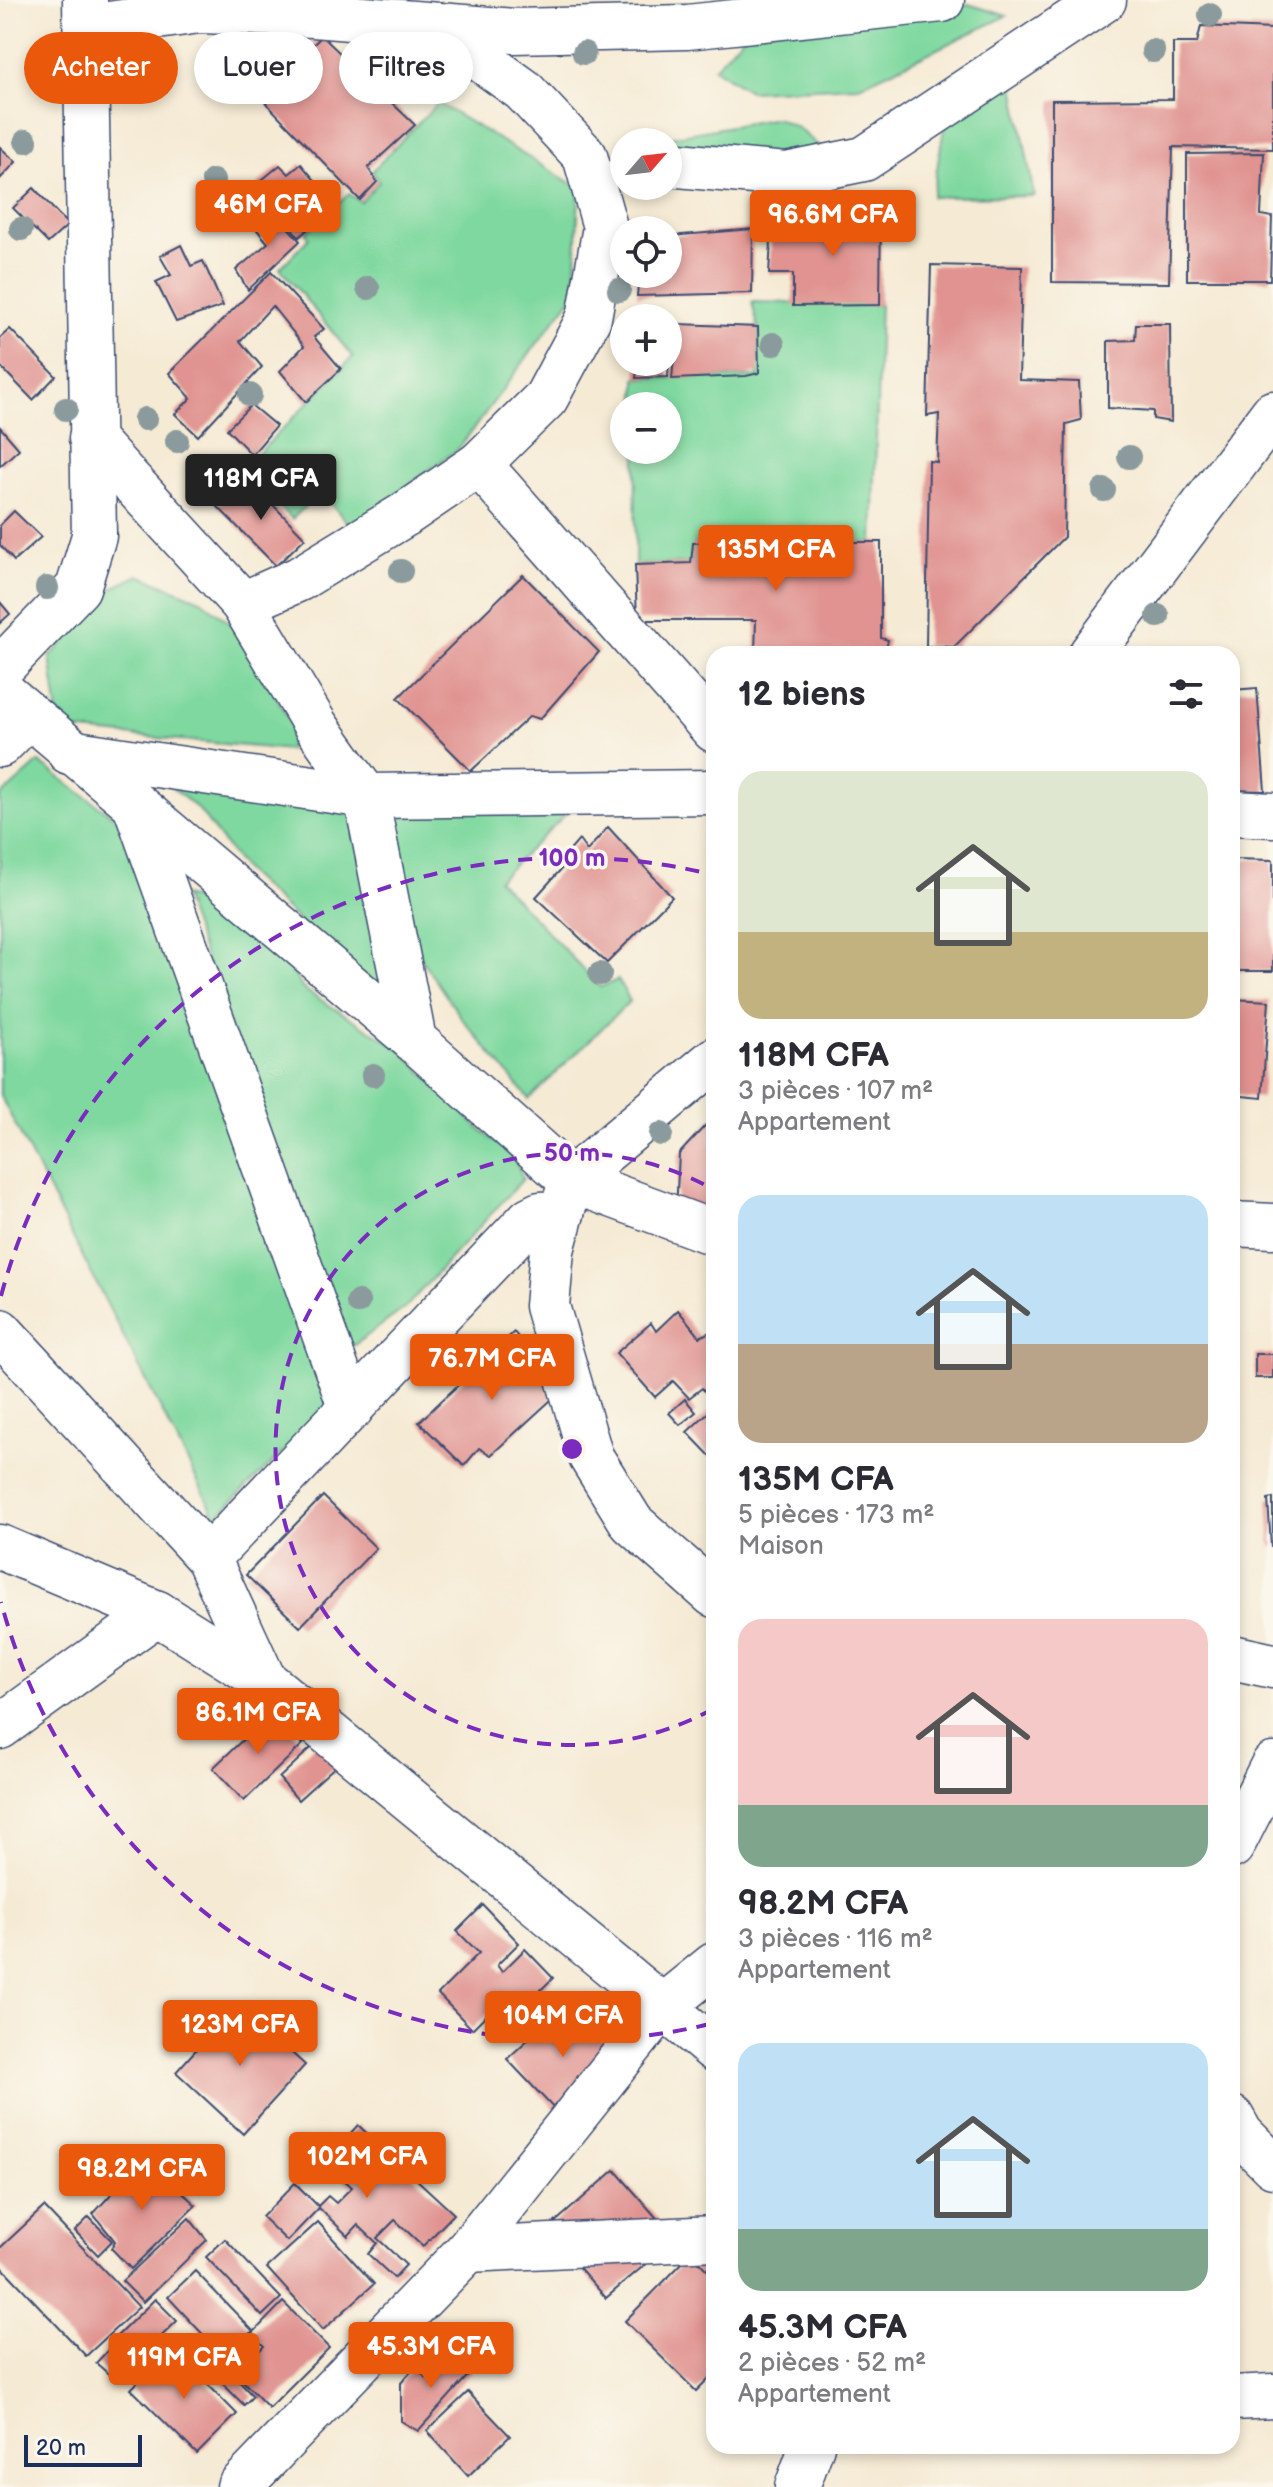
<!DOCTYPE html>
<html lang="fr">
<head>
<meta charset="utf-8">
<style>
  :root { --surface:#fff; --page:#f2f2f3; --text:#2b2b33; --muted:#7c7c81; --accent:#ea580c }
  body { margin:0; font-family:"Balsamiq Sans",sans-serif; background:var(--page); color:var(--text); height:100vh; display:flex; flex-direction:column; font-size:30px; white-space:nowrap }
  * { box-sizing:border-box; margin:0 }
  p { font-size:26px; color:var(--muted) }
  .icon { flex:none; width:44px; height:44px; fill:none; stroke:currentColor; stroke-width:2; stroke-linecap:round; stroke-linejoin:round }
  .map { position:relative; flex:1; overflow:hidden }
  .side { position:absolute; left:706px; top:646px; width:534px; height:1808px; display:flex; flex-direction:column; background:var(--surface); border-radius:24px; box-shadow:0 4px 12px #0003 }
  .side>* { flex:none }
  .top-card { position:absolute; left:24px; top:32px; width:562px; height:72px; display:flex; gap:16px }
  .needle { width:52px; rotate:62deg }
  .fabs { position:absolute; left:610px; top:128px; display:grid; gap:16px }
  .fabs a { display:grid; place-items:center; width:72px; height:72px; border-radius:50%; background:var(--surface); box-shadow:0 4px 12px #0003; font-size:40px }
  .scale { position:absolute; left:24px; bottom:20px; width:118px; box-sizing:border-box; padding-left:8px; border:4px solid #1b2f5e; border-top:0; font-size:22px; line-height:28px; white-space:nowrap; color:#1b2f5e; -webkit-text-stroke:6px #fbf7ec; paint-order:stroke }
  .price { position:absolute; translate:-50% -68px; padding:0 18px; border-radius:8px; background:var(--accent); color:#fff; font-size:26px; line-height:52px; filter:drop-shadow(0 2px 4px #0008) }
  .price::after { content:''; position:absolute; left:50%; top:48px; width:24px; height:18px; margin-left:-12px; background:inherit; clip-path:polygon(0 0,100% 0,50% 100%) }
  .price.active { background:#222; color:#fff }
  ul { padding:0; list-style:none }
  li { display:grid; align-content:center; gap:16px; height:424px; padding:0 32px }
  li span { display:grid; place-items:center; height:248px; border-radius:24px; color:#555 }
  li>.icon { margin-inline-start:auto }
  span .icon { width:144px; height:144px; fill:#fffc; stroke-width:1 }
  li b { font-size:34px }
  h2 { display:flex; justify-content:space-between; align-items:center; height:96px; padding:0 32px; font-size:34px }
  .pill { padding:0 28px; border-radius:36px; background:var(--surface); box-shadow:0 4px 12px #0003; font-size:28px; line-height:72px }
  .pill.active { background:var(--accent); color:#fff }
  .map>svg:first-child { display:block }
</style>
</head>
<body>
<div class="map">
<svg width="1273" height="2487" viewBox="0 0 1273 2487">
  <rect width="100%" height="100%" fill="#fbf7ec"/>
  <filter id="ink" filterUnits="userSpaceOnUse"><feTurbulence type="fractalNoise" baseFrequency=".0125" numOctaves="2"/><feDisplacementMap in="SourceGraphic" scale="16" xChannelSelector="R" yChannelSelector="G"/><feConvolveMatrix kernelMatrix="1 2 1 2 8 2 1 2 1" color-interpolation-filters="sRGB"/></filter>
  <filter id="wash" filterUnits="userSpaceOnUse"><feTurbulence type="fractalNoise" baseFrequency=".006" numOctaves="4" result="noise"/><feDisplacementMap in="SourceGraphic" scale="32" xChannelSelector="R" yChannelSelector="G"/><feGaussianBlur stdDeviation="1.8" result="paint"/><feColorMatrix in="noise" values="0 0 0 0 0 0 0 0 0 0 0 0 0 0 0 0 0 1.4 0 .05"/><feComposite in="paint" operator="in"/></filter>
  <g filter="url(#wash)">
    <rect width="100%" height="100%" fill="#f5ead4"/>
    <g fill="#7ed89f" stroke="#4c847e" stroke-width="2">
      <polygon points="968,4 1007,16 859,86 749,91 714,68 748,31"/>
      <polygon points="1010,63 1034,196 932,197 948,106"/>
      <polygon points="438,103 579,188 575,293 459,448 351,527 321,492 292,519 248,474 248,464 353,357 280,268 309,238 306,233 349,194 361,202 379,182 372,171"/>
      <polygon points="776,118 798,128 828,154 668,163 668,142 662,142 670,137"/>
      <polygon points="752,302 880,305 873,542 694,543 691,563 635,565 636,450 668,450 668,406 636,406 636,378 758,377 758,327"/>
      <polygon points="139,575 201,600 243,633 292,726 289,750 60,729 50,657 112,588"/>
      <polygon points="39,762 126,826 332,1405 216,1517 0,1095 0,797"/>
      <polygon points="149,769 349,805 401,1015 244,870 198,809"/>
      <polygon points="573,807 498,880 600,987 618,980 630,1001 529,1099 463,1020 421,959 379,808"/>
      <polygon points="183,896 217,906 282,956 303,989 399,1048 472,1122 515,1159 523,1179 405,1308 353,1346 338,1328"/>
    </g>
    <g id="blocks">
      <g fill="#e09390">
        <polygon points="1201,26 1273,29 1273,149 1173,147 1169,283 1052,282 1052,100 1173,99 1173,43 1197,43"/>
        <polygon points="322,36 415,125 368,168 377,182 360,200 260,97"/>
        <polygon points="0,147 16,162 0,179"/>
        <polygon points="1264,153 1261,215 1272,217 1270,280 1187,280 1187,154"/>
        <polygon points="301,164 336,205 299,237 257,184 280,165 289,174"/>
        <polygon points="34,188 68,225 48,243 13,208"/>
        <polygon points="881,204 880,305 793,306 793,274 769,274 771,241 784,241 784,222 824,226 824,207"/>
        <polygon points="271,208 300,241 248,290 236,270 268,243 253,225"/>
        <polygon points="753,229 752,293 637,296 639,274 668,274 670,236"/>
        <polygon points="181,245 191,266 203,261 223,306 176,322 156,282 171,275 160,256"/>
        <polygon points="931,265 1022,267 1019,380 1079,382 1081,420 1066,424 1064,537 954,647 926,646 929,461 937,462 939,414 927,416"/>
        <polygon points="271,272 324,329 314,337 341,369 306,402 280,371 304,346 272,306 240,341 262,367 198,436 175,414 191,398 169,373"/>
        <polygon points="677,324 758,327 759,373 746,376 672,379"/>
        <polygon points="1136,324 1170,324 1171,422 1153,419 1153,411 1108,408 1108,341 1135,340"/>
        <polygon points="10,329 56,376 33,400 0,366 0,338"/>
        <polygon points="638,362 669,362 668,377 636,378"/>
        <polygon points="251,405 276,426 252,455 227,429"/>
        <polygon points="0,427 19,449 0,466"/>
        <polygon points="246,477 305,538 276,566 217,506"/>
        <polygon points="14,511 41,537 14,561 0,545 0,525"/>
        <polygon points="754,539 754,542 881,542 881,638 888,640 885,654 755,654 756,620 637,620 635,565 691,563 693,543"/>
        <polygon points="523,575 599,652 540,719 530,716 471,771 398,698"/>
        <polygon points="0,602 10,614 0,623"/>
        <polygon points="1257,688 1265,791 1232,790 1232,690"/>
        <polygon points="608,827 672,897 607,963 536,897 564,866 560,862 579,840 587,851"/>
        <polygon points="1232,859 1273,860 1273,971 1232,971"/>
        <polygon points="1232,999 1269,1001 1262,1098 1232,1095"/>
        <polygon points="714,1116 714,1210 676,1210 679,1154"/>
        <polygon points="678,1310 700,1337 710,1332 714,1337 714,1389 708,1395 702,1388 689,1398 673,1381 655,1397 616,1353 651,1323 656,1331"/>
        <polygon points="514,1332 561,1391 491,1455 479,1448 464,1466 419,1422"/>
        <rect x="1255" y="1354" width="18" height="24"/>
        <polygon points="685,1399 696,1412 680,1425 669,1413"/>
        <polygon points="714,1407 714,1460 687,1432"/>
        <polygon points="323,1496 376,1548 300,1627 246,1575"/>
        <polygon points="1273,1498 1273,1547 1271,1547 1268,1499"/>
        <polygon points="273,1711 303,1744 244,1801 213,1768"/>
        <polygon points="327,1733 348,1755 298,1800 279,1778"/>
        <polygon points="483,1905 519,1943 497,1965 502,1972 525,1949 553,1978 509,2021 495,2006 472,2029 438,1994 479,1953 457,1931"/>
        <polygon points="238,2003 305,2065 243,2134 176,2072"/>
        <polygon points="568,2003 619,2059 559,2114 507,2059"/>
        <polygon points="358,2125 454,2214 423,2246 395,2220 377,2238 406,2265 394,2278 368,2254 377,2243 358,2225 348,2236 319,2208 287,2241 262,2217 295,2183 318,2206 328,2196 336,2203 352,2187 324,2162"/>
        <polygon points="144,2158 196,2205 131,2269 111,2248 115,2241 93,2214"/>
        <polygon points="615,2170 675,2239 606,2298 546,2230"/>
        <polygon points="711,2182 714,2182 714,2212 711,2211"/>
        <polygon points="44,2207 139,2307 86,2356 0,2265 0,2248"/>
        <polygon points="89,2217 112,2241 98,2255 75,2231"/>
        <polygon points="189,2218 207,2240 143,2302 122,2281"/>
        <polygon points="318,2222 374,2284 323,2330 267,2268"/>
        <polygon points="225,2239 281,2298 262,2316 206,2257"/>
        <polygon points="691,2254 714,2277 714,2373 696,2391 625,2321"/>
        <polygon points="195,2271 253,2331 225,2358 168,2297"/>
        <polygon points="155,2299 177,2321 137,2360 115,2338"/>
        <polygon points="283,2302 329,2348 269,2408 236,2374 264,2346 252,2334"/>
        <polygon points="187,2338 204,2354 194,2366 177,2349"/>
        <polygon points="111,2347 126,2361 112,2377 96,2363"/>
        <polygon points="172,2348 237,2414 197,2454 131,2389"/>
        <polygon points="452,2350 474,2369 418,2431 401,2421 401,2383 415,2367 427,2378"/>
        <polygon points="212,2355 224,2369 211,2382 198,2368"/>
        <polygon points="229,2371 253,2396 244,2405 219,2380"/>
        <polygon points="468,2392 510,2436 468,2476 427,2431"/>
      </g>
    </g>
  </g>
  <g filter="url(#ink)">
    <use href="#blocks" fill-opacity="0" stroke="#3c4b70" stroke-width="2"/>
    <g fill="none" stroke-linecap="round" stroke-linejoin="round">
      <defs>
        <g id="minor">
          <polyline points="88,27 199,11 313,15 514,31 687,27 942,0"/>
          <polyline points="668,164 786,175 864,159 1104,0"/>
          <polyline points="91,438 243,604 316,726 366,796 714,792"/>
          <polyline points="479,464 714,730"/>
          <polyline points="243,604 299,579 404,515 479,464 546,398 589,318 605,227 585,156 523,90 434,26"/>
          <polyline points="1091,654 1273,413"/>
          <polyline points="0,669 78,588 94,536 85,0"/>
          <polyline points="0,690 414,1040 571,1180 714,1233"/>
          <polyline points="0,745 28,717"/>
          <polyline points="69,752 366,796 414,1040"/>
          <polyline points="137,810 351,1409"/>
          <polyline points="1232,813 1273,815"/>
          <polyline points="714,1060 571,1180 552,1250 547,1306 591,1457 632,1523 714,1595"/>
          <polyline points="1232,1224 1273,1226"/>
          <polyline points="0,1331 208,1558 264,1680"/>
          <polyline points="0,1547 157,1613 264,1680 714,2049"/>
          <polyline points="208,1558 530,1219 540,1214 562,1213"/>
          <polyline points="1232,1657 1273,1666"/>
          <polyline points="0,1727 157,1613"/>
          <polyline points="1232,1846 1273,1765"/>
          <polyline points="1232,2118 1241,2134 1273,2166"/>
          <polyline points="468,2250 714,2238"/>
          <polyline points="1232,2398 1273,2396"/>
          <polyline points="239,2487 468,2250 662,2007 714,1965"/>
          <polyline points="797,2487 812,2446"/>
        </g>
      </defs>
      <use href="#minor" stroke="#3c4b70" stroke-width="47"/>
      <use href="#minor" stroke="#fff" stroke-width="44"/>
    </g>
    <g fill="#8b9a9c">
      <circle cx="1210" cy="15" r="12"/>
      <circle cx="1153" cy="51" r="12"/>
      <circle cx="584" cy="53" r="12"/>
      <circle cx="26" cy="141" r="12"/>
      <circle cx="213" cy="181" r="12"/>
      <circle cx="21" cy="229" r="12"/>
      <circle cx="368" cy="288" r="12"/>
      <circle cx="619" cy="290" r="12"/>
      <circle cx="773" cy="344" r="12"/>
      <circle cx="250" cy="395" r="12"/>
      <circle cx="66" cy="409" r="12"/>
      <circle cx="145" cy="419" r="12"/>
      <circle cx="177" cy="441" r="12"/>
      <circle cx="1129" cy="457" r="12"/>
      <circle cx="1104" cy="490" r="12"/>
      <circle cx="401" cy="571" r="12"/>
      <circle cx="47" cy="588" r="12"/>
      <circle cx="1158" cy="616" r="12"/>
      <circle cx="600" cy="974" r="12"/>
      <circle cx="373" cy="1075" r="12"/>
      <circle cx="661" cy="1134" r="12"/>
      <circle cx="358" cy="1302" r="12"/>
    </g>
  </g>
  <g fill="none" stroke="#7b2cbf" stroke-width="4" stroke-dasharray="14 10">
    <path d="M713 1709A296 296 0 1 1 713 1189"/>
    <path d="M710 2024A591 591 0 0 1 1 1602M1 1296A591 591 0 0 1 710 874"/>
  </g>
  <circle cx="572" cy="1449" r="12" fill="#7b2cbf" stroke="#fbf7ec" stroke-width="4"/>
  <g font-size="24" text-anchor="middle" font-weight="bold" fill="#7b2cbf" stroke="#fbf7ec" stroke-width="7" stroke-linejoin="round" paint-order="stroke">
    <text x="572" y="866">100 m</text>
    <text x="572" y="1161">50 m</text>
  </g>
</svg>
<div class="fabs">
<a><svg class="needle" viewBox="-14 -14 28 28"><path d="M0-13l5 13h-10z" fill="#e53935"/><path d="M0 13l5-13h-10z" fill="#7c7c81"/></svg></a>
<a><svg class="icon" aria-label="locate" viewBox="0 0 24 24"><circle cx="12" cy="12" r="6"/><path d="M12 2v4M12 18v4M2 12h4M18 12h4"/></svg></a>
<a>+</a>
<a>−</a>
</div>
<div class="scale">20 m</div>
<b class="price" style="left:268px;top:248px">46M CFA</b>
<b class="price" style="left:833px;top:258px">96.6M CFA</b>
<b class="price active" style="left:261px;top:522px">118M CFA</b>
<b class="price" style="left:776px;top:593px">135M CFA</b>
<b class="price" style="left:492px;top:1402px">76.7M CFA</b>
<b class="price" style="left:258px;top:1756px">86.1M CFA</b>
<b class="price" style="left:563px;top:2059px">104M CFA</b>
<b class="price" style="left:240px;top:2068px">123M CFA</b>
<b class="price" style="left:367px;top:2200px">102M CFA</b>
<b class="price" style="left:142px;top:2212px">98.2M CFA</b>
<b class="price" style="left:431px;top:2390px">45.3M CFA</b>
<b class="price" style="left:184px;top:2401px">119M CFA</b>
<div class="top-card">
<a class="pill active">Acheter</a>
<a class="pill">Louer</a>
<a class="pill">Filtres</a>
</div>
<section class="side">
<h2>12 biens<svg class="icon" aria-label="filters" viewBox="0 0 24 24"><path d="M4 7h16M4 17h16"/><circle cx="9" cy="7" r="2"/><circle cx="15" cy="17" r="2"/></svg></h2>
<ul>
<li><span style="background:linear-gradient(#dfe7d0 65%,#c2b280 0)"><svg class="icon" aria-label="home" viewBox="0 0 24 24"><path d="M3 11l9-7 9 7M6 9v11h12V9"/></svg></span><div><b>118M CFA</b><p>3 pièces · 107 m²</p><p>Appartement</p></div></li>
<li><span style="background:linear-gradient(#bfe0f5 60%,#b9a48a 0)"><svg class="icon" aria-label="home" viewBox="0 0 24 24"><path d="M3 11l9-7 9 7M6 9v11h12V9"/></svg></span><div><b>135M CFA</b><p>5 pièces · 173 m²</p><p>Maison</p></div></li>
<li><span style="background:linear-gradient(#f6c9c9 75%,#7fa58c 0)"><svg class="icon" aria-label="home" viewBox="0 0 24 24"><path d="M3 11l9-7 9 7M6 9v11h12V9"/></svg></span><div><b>98.2M CFA</b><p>3 pièces · 116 m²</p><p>Appartement</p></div></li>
<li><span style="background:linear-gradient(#bfe0f5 75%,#7fa58c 0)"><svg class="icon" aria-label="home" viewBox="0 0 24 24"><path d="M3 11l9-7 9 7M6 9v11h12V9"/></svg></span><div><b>45.3M CFA</b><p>2 pièces · 52 m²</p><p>Appartement</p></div></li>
</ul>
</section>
</div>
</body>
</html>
